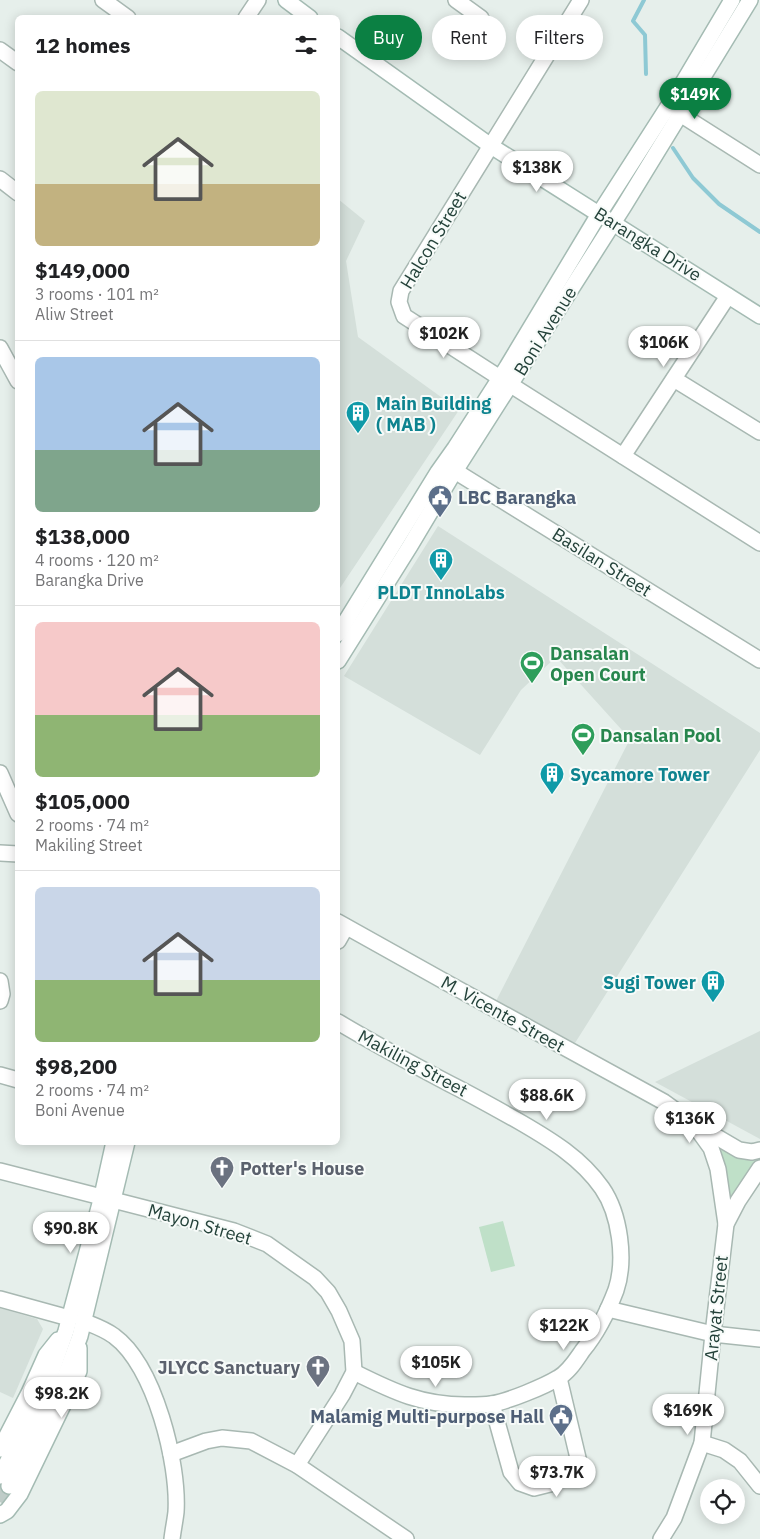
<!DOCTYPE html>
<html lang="en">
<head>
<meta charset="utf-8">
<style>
  :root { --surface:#fff; --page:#f2f2f2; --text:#202124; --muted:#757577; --line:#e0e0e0; --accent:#0b8043 }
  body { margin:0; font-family:"IBM Plex Sans",sans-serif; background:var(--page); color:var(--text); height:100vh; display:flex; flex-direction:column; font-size:19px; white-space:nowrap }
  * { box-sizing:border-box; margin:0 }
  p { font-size:16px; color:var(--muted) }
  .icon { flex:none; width:28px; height:28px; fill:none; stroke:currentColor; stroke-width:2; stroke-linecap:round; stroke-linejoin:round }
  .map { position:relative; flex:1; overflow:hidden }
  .drawer { position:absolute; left:15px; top:15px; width:325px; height:1130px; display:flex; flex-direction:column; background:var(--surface); border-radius:8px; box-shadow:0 2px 12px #0003 }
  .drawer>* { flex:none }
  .hud { position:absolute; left:355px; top:15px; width:330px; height:45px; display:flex; gap:10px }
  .controls { position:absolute; left:700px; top:1479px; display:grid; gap:10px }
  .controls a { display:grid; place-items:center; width:45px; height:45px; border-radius:50%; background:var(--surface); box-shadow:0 2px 12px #0003; font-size:25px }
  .price { position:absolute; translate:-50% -42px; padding:0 11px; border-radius:18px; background:#fff; color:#222; font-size:16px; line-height:32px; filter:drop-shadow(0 1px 2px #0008) }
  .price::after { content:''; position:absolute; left:50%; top:30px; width:15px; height:11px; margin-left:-8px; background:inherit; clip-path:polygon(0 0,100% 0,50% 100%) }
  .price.on { background:var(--accent); color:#fff }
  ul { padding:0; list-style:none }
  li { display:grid; align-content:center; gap:10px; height:265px; padding:0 20px }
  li+li { border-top:1px solid var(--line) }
  li span { display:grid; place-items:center; height:155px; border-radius:8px; color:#555 }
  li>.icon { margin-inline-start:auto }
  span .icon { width:90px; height:90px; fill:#fffc; stroke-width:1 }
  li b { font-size:21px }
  h2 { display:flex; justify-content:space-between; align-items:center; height:60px; padding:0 20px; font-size:21px }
  .chip { padding:0 18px; border-radius:22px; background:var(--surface); box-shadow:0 2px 12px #0003; font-size:18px; line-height:45px }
  .chip.on { background:var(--accent); color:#fff }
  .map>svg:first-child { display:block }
</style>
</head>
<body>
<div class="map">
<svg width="760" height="1539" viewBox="0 0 760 1539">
  <rect width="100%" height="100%" fill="#e6efeb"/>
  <g fill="#d4dfda">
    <polygon points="338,199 365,221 346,261 358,337 459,410 338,591"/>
    <polygon points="438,526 760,733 760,750 575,1043 496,1001 630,739 556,657 521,690 480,755 344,676"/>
    <polygon points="760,1031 760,1139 655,1082"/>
    <polygon points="0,1308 37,1319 43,1329 13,1398 0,1392"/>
  </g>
  <g fill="#bfe0c8">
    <polygon points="710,1133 760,1150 760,1161 729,1208"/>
    <polygon points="503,1221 515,1266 491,1272 479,1227"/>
  </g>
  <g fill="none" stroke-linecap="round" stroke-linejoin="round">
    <g stroke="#8ec9d4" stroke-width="4">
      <polyline points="644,0 633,21 645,35 646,74"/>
      <polyline points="673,148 693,178 719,204 760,232"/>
    </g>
    <polyline stroke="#bfccc8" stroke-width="15" stroke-dasharray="15 8" stroke-linecap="butt" points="0,1502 9,1486"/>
    <defs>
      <g id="minor">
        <polyline points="103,0 128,18"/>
        <polyline points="456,0 481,18"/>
        <polyline points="246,18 258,0"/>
        <polyline points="0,50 18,63"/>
        <polyline points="680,114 760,165"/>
        <polyline points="0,179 18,193"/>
        <polyline points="0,348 18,381"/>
        <polyline points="500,378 404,316 399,302 401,291 581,0"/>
        <polyline points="674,379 760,432"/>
        <polyline points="511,385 760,543"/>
        <polyline points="623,456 728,296"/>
        <polyline points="446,464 463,476 760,660"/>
        <polyline points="0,853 18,854"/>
        <polyline points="338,941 346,927"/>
        <polyline points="0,981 2,994 0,1001"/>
        <path d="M338,1022C375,1044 412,1064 450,1084C474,1096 497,1109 520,1122C551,1140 581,1158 602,1188C620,1214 626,1260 616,1290C608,1311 597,1333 583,1350C576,1360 569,1372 558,1378C545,1386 507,1402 491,1404C484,1405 476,1405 469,1405C423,1406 394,1392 354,1372"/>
        <polyline points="0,1075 18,1080"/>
        <polyline points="693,1123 711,1148 718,1169 726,1224"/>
        <polyline points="0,1171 234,1231 267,1244 315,1278 328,1292 339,1311 352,1341 354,1372 342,1395 297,1465"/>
        <polyline points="0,1299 69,1318"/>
        <polyline points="608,1309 713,1334 760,1339"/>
        <polyline points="492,1404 511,1472 520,1483 534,1488 550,1484 571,1474 578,1458 559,1378"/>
        <polyline points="702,1443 724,1450 740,1461 760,1486"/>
        <polyline points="171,1454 206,1441 222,1438 251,1441 297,1465 406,1539"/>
        <polyline points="661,1539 674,1518 702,1443 713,1334 726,1224 738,1201 760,1168"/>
      </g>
      <g id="tertiary">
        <polyline points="0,773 18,814"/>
        <polyline points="338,922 449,984 664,1102 693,1123 739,1150 752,1152 760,1150"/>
        <path d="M83,1321C93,1325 105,1329 114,1336C155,1366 179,1464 176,1512C175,1521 173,1530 172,1539"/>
      </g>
      <g id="secondary">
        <polyline points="286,0 310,18"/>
        <polyline points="338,37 491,146 760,316"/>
        <polyline points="338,634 438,472 455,448 507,367 599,214 678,91 732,0"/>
        <polyline points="338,661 410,546 450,479 624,206 750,0"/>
        <polyline points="0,1449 29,1393 46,1355 58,1340"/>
        <polyline points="0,1476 45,1390 66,1331 102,1196 114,1142"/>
        <polyline points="9,1486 60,1390 80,1336 127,1142"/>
        <polyline points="0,1515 7,1511 20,1494 65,1401 79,1371 79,1348"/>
      </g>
    </defs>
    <use href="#minor" stroke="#a8b8b2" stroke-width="18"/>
    <use href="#tertiary" stroke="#a8b8b2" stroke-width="18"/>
    <use href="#secondary" stroke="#a4bbb3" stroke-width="18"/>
    <use href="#minor" stroke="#fff" stroke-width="15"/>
    <use href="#tertiary" stroke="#fff" stroke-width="15"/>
    <use href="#secondary" stroke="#fff" stroke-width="15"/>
  </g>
  <defs>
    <symbol id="building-pin" viewBox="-11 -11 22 30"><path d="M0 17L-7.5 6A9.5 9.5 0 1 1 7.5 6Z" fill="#0f9aa8" stroke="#f7fbf9"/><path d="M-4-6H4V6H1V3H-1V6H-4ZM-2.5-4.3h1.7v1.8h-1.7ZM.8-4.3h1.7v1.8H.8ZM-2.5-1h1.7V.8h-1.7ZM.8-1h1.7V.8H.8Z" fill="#fff"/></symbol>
    <symbol id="civic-pin" viewBox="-11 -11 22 30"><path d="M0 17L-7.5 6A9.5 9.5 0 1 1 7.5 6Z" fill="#5c6f8a" stroke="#f7fbf9"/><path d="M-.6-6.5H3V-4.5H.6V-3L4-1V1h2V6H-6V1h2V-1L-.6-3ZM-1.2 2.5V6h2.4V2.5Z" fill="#fff"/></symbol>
    <symbol id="stadium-pin" viewBox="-11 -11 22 30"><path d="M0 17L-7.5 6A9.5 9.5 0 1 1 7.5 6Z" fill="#2e9e5b" stroke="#f7fbf9"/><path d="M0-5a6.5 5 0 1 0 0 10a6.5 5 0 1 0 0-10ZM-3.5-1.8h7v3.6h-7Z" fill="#fff"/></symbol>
    <symbol id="church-pin" viewBox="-11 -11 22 30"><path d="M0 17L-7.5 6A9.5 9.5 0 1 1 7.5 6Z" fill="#6b7280" stroke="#f7fbf9"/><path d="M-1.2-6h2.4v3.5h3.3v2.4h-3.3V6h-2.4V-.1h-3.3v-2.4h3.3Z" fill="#fff"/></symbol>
  </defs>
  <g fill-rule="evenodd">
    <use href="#building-pin" x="344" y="399" width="28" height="38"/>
    <use href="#civic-pin" x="426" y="483" width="28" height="38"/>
    <use href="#building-pin" x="427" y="546" width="28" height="38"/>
    <use href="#stadium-pin" x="518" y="649" width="28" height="38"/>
    <use href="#stadium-pin" x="569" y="721" width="28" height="38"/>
    <use href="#building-pin" x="538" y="760" width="28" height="38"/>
    <use href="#building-pin" x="699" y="968" width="28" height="38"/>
    <use href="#church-pin" x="208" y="1154" width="28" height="38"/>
    <use href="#church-pin" x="304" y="1353" width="28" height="38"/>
    <use href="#civic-pin" x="547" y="1402" width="28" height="38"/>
  </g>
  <g text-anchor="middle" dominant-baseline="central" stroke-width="4" stroke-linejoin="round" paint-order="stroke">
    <g font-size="18" fill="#24423a" stroke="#f7fbf9">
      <text transform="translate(433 240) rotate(-59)">Halcon Street</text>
      <text transform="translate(648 244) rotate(32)">Barangka Drive</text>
      <text transform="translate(545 331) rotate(-58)">Boni Avenue</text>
      <text transform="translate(602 562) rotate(32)">Basilan Street</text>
      <text transform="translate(503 1014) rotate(29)">M. Vicente Street</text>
      <text transform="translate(413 1063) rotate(28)">Makiling Street</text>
      <text transform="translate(200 1224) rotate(16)">Mayon Street</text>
      <text transform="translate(716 1308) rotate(-84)">Arayat Street</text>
    </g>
    <g font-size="18" font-weight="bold" fill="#0d838f" stroke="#f7fbf9" text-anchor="start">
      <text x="376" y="403">Main Building<tspan x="376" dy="21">( MAB )</tspan></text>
      <text x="441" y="592" text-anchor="middle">PLDT InnoLabs</text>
      <text x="570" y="774">Sycamore Tower</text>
      <text x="696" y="982" text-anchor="end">Sugi Tower</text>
    </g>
    <g font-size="18" font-weight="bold" fill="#4e5e75" stroke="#f7fbf9" text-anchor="start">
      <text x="458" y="497">LBC Barangka</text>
      <text x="544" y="1416" text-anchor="end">Malamig Multi-purpose Hall</text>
    </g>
    <g font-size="18" font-weight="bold" fill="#27864d" stroke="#f7fbf9" text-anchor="start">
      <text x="550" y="653">Dansalan<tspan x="550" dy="21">Open Court</tspan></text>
      <text x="600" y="735">Dansalan Pool</text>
    </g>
    <g font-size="18" font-weight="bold" fill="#5b616d" stroke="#f7fbf9" text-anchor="start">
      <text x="240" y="1168">Potter's House</text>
      <text x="300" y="1367" text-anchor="end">JLYCC Sanctuary</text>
    </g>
  </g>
</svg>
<div class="controls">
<a><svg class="icon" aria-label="locate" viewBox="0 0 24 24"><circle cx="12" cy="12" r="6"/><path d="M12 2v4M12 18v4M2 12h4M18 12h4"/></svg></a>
</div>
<b class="price on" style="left:695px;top:120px">$149K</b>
<b class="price" style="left:537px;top:193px">$138K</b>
<b class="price" style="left:444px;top:359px">$102K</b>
<b class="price" style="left:664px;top:368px">$106K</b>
<b class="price" style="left:547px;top:1121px">$88.6K</b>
<b class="price" style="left:690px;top:1144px">$136K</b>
<b class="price" style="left:71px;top:1254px">$90.8K</b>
<b class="price" style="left:564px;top:1351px">$122K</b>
<b class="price" style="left:436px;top:1388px">$105K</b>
<b class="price" style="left:62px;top:1419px">$98.2K</b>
<b class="price" style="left:688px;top:1436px">$169K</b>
<b class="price" style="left:557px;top:1498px">$73.7K</b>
<div class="hud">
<a class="chip on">Buy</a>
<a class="chip">Rent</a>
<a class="chip">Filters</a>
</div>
<section class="drawer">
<h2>12 homes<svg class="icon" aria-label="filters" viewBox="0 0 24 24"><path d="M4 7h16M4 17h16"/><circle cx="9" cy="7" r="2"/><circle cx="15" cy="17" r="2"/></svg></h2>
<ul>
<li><span style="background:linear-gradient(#dfe7d0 60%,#c2b280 0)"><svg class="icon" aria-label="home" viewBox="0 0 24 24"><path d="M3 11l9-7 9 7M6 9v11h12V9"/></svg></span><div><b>$149,000</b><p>3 rooms · 101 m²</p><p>Aliw Street</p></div></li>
<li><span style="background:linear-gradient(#a9c7e8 60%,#7fa58c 0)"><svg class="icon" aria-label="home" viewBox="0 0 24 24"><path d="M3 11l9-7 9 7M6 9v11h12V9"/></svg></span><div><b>$138,000</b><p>4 rooms · 120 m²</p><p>Barangka Drive</p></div></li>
<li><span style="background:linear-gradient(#f6c9c9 60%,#8fb573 0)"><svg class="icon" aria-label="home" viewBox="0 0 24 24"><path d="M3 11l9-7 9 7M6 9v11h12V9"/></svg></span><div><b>$105,000</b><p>2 rooms · 74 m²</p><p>Makiling Street</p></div></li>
<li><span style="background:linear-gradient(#c9d6e8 60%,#8fb573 0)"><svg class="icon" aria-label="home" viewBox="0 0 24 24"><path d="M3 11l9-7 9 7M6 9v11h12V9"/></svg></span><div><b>$98,200</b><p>2 rooms · 74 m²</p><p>Boni Avenue</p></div></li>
</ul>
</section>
</div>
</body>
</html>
